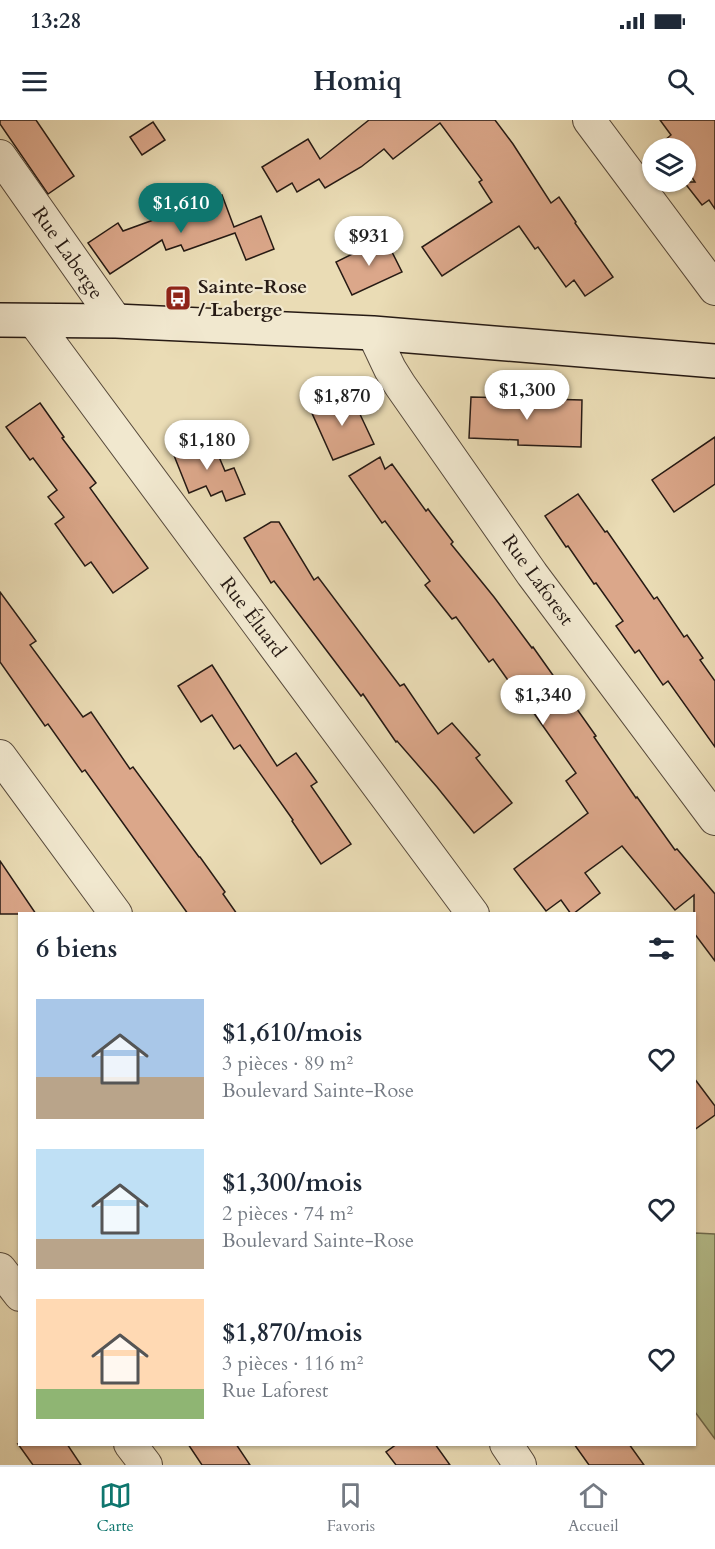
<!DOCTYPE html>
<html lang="fr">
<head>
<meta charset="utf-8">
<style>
  :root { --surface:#fff; --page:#f6f6f7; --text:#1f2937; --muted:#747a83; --line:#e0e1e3; --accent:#0f766e }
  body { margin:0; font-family:Cardo,serif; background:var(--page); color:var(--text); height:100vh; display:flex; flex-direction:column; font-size:22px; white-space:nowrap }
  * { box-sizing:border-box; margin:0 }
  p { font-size:20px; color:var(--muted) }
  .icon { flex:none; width:33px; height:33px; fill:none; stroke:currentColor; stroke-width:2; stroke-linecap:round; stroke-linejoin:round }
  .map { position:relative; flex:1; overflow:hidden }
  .panel { position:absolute; left:18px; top:792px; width:678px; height:534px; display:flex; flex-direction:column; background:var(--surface); border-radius:0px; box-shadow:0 2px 4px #0004 }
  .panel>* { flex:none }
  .tools { position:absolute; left:642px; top:18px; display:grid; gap:12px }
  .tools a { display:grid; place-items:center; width:54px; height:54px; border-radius:50%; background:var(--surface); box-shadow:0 2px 4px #0004; font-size:30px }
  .price { position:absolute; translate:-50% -51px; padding:0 14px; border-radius:21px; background:#fff; color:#222; font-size:20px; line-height:39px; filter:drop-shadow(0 2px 3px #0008) }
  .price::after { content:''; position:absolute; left:50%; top:36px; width:18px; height:14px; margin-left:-9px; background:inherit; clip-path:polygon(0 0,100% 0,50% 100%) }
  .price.active { background:var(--accent); color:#fff }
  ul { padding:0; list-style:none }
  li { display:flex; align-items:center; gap:18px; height:150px; padding:0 18px }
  li span { display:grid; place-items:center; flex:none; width:168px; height:120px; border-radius:0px; color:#555 }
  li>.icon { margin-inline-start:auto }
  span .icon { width:72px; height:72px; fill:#fffc; stroke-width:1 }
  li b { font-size:26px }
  h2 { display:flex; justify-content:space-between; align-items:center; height:72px; padding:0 18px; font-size:26px }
  .status { display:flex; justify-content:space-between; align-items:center; height:42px; padding:0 30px; background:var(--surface); direction:ltr }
  .status svg { height:16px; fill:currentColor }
  header { display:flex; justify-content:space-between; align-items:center; height:78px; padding:0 18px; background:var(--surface); font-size:27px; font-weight:700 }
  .tab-bar { display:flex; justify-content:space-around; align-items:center; height:84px; border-top:2px solid var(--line); background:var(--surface); font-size:16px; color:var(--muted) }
  .tab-bar a { display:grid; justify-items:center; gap:3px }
  .tab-bar .active { color:var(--accent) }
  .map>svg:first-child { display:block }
</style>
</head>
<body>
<div class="status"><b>13:28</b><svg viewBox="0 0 49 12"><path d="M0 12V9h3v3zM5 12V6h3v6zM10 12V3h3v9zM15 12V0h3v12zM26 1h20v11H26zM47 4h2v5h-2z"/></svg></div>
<header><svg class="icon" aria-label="menu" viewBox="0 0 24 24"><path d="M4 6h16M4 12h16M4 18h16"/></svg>Homiq<svg class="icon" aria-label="search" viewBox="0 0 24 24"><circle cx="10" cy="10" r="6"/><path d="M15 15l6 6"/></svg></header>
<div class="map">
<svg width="715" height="1345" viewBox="0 0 715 1345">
  <rect width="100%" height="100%" fill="#eadcb5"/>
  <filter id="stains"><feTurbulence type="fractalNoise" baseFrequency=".00333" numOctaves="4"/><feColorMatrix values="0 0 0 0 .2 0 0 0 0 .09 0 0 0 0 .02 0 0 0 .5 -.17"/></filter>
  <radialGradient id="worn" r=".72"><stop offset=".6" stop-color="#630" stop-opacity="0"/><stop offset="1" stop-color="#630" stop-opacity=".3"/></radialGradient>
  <polygon fill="#b6c08e" stroke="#6e6d51" stroke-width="1.5" points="695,1113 715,1114 715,1319 695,1292"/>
  <g fill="#dba78a" stroke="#261a14" stroke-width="1.5">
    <polygon points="0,0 36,0 74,56 48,74 0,4"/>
    <polygon points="369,0 495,0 513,24 551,83 559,77 576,102 575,103 613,157 585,176 574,160 566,167 538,127 535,129 519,106 442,156 422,127 492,82 479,62 482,60 440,3 393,39 384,29 361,47 325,68 319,59 297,72 292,63 277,72 262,47 308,19 320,39"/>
    <polygon points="660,0 715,0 715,89 709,80 702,85 684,62 695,62 686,48 686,28 672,28 665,20 671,15"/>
    <polygon points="153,2 165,20 142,35 130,17"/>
    <polygon points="222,75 234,107 261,96 274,129 246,140 235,113 184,131 181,125 166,130 162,120 110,154 88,123 118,103 123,111"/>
    <polygon points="385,118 402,152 352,175 336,142"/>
    <polygon points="350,273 374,324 333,340 311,291"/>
    <polygon points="471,277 582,280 581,327 518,325 518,320 469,318"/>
    <polygon points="40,283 64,317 62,318 96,363 90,368 148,448 113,473 91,442 85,446 55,404 64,397 48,377 57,370 33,338 30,340 6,307"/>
    <polygon points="715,317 715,364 674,392 652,360"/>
    <polygon points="211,318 225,351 234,348 245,374 226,381 222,371 211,376 206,366 189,373 173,333"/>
    <polygon points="380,337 385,349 392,344 426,391 428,389 453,422 451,424 494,477 532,528 533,527 596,616 594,617 636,678 637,677 675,730 677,729 715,774 715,841 694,813 694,775 675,790 622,726 585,753 600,773 573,794 571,794 561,780 546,791 514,749 588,693 566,661 576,653 531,589 529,590 493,539 489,542 456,497 452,499 425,465 430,461 385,401 382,403 349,356"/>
    <polygon points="578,374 605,412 607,411 654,479 657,477 684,517 687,515 703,538 700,540 715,561 715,627 668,561 663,565 639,530 635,533 616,506 623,501 596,463 594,464 568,426 566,427 545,396"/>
    <polygon points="271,402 279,402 314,460 318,457 400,566 404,564 438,614 452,603 480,635 476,638 512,683 474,713 437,667 397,621 396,622 363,574 361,576 274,461 271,463 244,418"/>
    <polygon points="0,472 36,521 30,525 83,597 91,592 130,649 133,647 199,737 200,737 225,772 223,774 237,794 188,794 85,650 82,652 48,604 45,606 0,542"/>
    <polygon points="212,545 277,646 296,633 317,662 311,666 351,724 321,744 292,701 293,700 240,625 234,629 212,595 201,602 178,566"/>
    <polygon points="0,741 36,794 0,794"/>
    <polygon points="694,958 715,986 715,995 694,1010"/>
    <polygon points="18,1324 67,1324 81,1345 33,1345"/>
    <polygon points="188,1324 236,1324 250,1345 202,1345"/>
    <polygon points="397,1324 435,1324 450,1345 396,1345 386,1332"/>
    <polygon points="574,1324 629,1324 644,1345 589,1345"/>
  </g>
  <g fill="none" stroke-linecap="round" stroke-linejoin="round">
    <defs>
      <g id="street">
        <polyline points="589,0 715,169"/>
        <polyline points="0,36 116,201"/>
        <polyline points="33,200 473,794"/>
        <polyline points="373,213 390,249 400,265 532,454 715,699"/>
        <polyline points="0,636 116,794"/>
        <polyline points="0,1149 20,1175"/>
        <polyline points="130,1324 146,1345"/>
        <polyline points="506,1324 520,1345"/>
      </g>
      <polyline id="secondary" points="0,200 116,201 373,213 715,241"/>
    </defs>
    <use href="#street" stroke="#574a3c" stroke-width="34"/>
    <use href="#secondary" stroke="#261a14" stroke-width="36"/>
    <use href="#street" stroke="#f1e8cf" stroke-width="32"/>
    <use href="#secondary" stroke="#f1e8cf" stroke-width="33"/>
  </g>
  <defs>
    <symbol id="bus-square" viewBox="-11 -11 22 22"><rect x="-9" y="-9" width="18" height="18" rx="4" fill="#8f2418" stroke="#f1e8cf"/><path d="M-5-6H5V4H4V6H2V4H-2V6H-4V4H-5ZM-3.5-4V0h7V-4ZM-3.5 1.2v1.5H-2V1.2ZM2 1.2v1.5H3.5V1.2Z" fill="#fff"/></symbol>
  </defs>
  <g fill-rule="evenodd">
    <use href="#bus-square" x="163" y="163" width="30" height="30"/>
  </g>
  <g text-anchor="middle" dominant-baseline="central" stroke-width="4.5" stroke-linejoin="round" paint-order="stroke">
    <g font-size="20" fill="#261a14" stroke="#f1e8cf">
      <text transform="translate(68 133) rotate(55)">Rue Laberge</text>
      <text transform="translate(538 460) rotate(54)">Rue Laforest</text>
      <text transform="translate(253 497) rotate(53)">Rue Éluard</text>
    </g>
    <g font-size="20" font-weight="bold" fill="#261a14" stroke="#f1e8cf" text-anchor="start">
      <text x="198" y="166">Sainte-Rose<tspan x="198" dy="23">/ Laberge</tspan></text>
    </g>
  </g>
  <rect width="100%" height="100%" filter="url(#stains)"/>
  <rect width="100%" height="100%" fill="url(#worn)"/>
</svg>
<div class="tools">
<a><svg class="icon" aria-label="layers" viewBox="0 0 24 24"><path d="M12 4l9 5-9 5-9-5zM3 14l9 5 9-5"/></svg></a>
</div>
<b class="price active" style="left:181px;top:114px">$1,610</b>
<b class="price" style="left:369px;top:147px">$931</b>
<b class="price" style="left:527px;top:301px">$1,300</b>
<b class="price" style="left:342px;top:307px">$1,870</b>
<b class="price" style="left:207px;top:351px">$1,180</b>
<b class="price" style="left:543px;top:606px">$1,340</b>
<section class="panel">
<h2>6 biens<svg class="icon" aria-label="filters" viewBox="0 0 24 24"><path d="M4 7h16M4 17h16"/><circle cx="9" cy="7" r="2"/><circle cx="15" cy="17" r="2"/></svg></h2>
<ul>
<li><span style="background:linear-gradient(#a9c7e8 65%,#b9a48a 0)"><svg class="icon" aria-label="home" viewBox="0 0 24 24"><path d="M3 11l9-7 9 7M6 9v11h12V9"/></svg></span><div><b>$1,610/mois</b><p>3 pièces · 89 m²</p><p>Boulevard Sainte-Rose</p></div><svg class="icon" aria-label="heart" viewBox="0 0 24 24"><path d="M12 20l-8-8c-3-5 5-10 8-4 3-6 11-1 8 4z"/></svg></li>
<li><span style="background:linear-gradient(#bfe0f5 75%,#b9a48a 0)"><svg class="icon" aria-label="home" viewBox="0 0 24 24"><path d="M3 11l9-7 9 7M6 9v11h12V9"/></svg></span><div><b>$1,300/mois</b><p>2 pièces · 74 m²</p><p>Boulevard Sainte-Rose</p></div><svg class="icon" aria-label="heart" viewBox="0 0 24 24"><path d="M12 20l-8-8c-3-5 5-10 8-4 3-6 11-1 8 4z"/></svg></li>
<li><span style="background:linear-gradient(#ffd9b3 75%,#8fb573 0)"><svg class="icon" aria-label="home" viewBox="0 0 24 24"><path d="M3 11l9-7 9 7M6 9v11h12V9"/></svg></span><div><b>$1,870/mois</b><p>3 pièces · 116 m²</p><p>Rue Laforest</p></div><svg class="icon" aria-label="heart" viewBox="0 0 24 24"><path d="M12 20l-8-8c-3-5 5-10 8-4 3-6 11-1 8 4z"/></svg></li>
</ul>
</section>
</div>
<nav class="tab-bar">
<a class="active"><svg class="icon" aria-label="map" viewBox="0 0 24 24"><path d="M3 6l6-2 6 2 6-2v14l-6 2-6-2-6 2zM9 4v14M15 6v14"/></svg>Carte</a>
<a><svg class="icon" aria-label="saved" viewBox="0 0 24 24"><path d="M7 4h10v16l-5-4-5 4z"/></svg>Favoris</a>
<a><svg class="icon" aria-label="home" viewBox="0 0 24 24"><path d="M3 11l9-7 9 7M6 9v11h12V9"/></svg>Accueil</a>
</nav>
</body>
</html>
